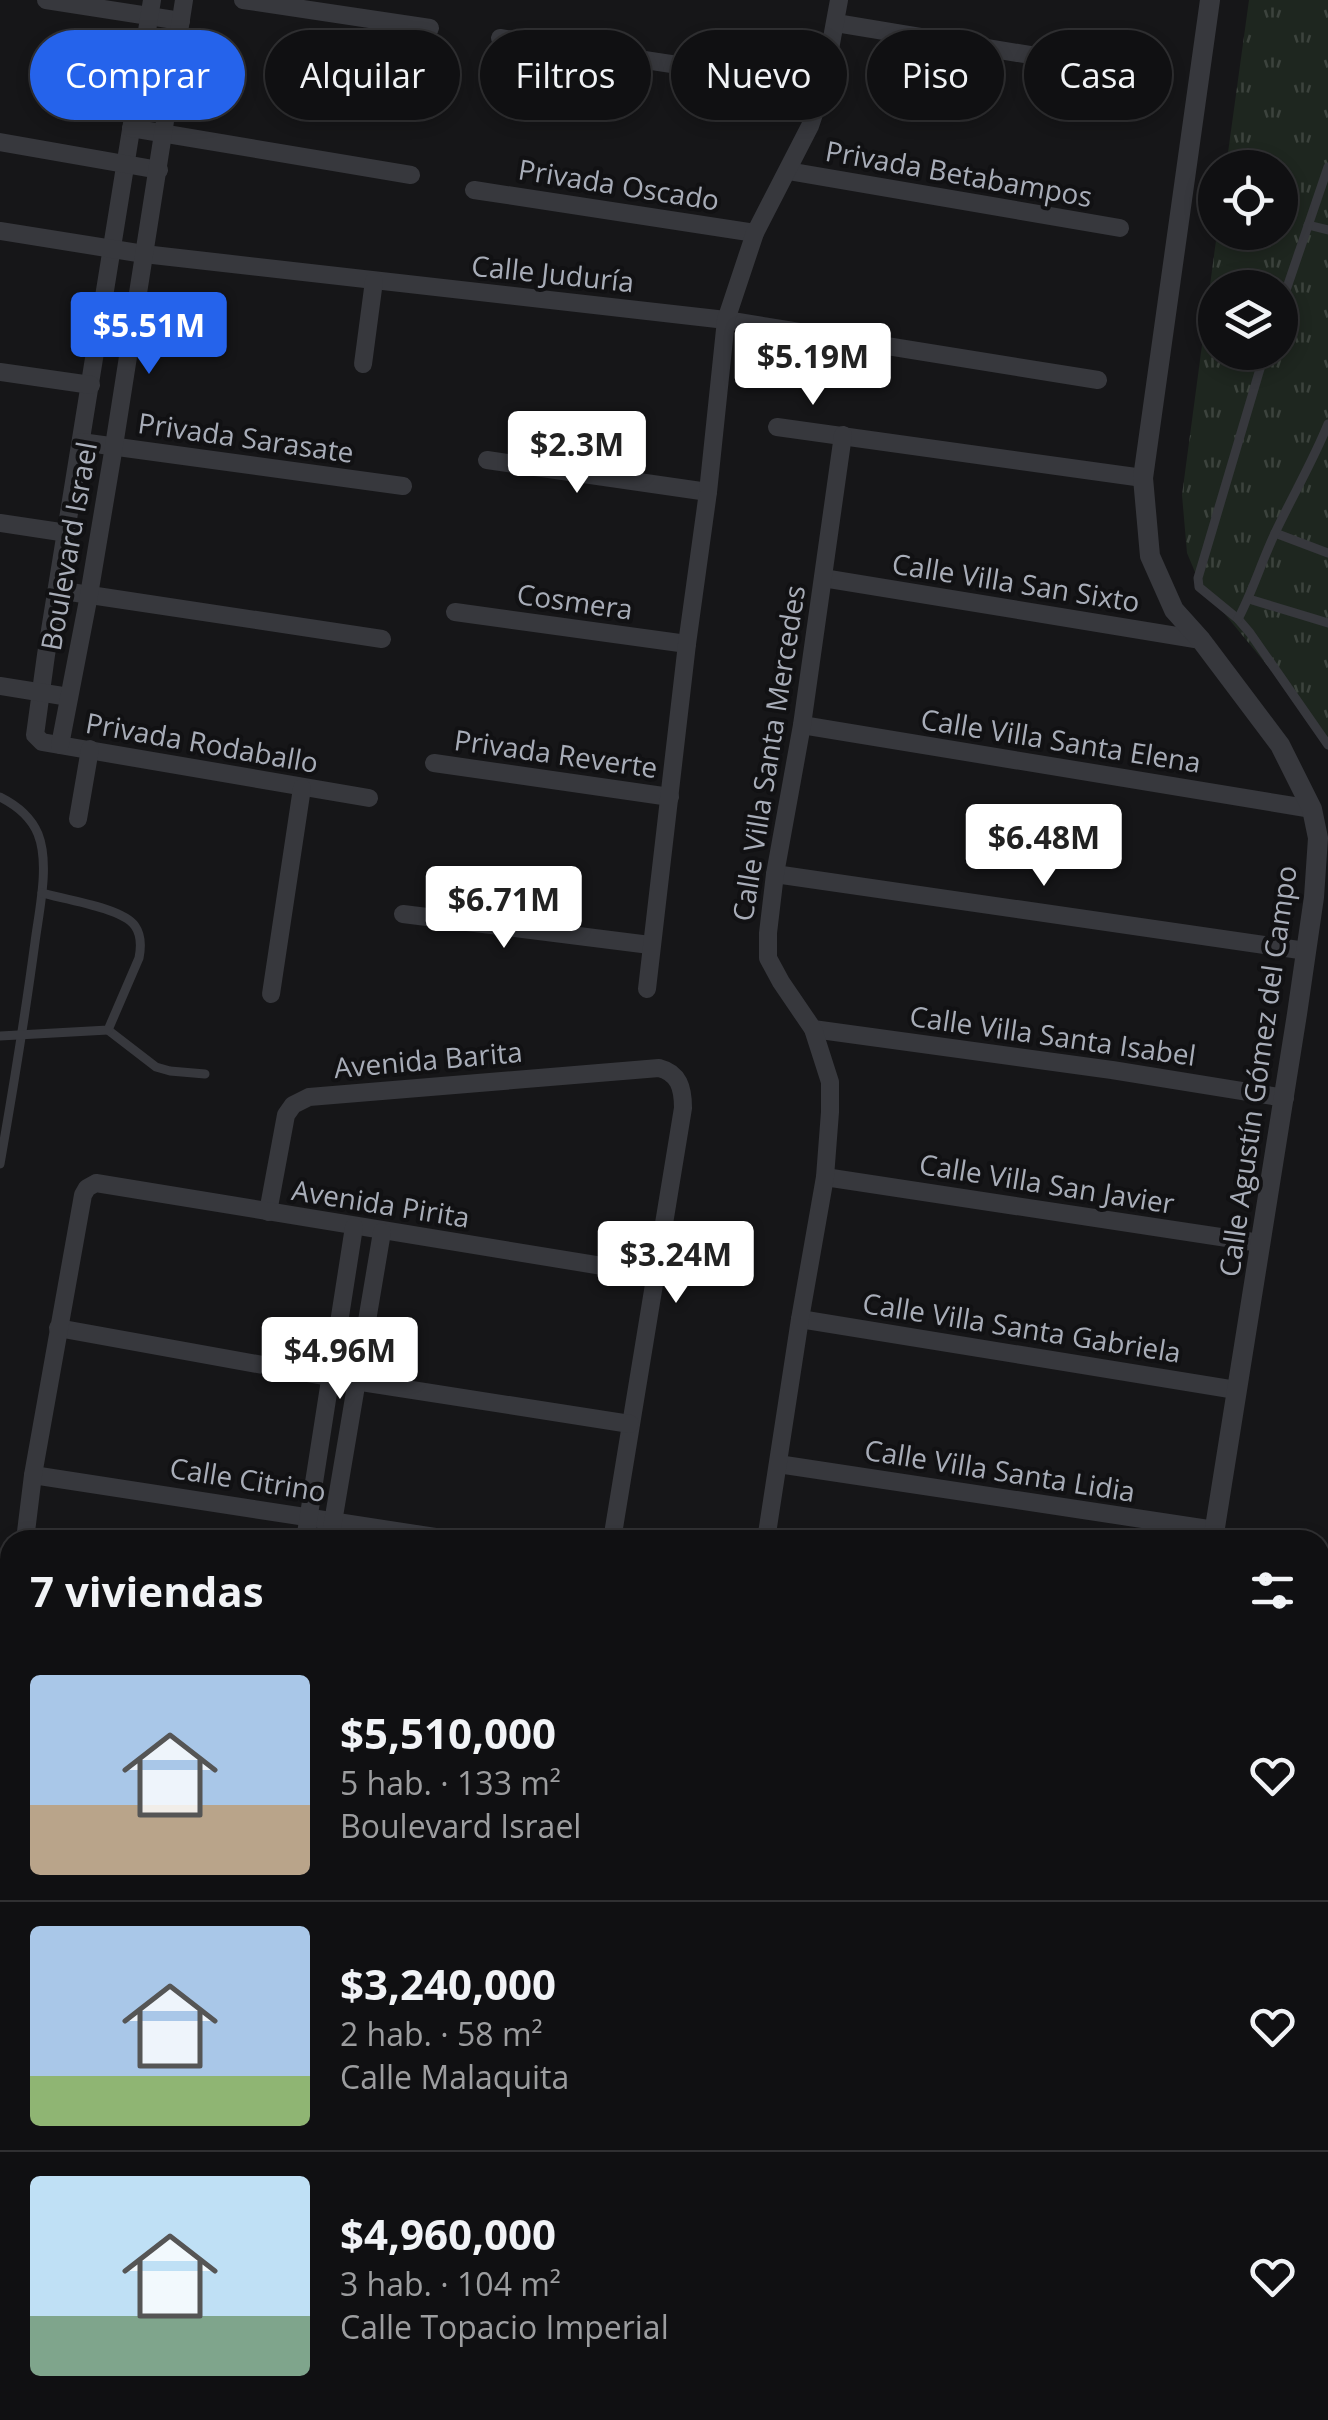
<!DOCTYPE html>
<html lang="es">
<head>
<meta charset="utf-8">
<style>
  :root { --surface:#101012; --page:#19191b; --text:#f1f3f6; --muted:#9c9d9f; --line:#303032; --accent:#2563eb }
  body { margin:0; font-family:"Open Sans",sans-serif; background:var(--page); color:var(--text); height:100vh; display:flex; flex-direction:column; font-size:38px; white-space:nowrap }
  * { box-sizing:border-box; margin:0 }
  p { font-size:32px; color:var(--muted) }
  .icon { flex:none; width:55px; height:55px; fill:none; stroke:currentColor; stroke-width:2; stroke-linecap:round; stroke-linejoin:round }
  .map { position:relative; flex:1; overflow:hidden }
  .sheet { position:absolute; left:0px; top:1530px; width:1330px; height:890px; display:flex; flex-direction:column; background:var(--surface); border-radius:30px 30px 0 0; box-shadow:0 5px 15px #0003,0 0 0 2px var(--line) }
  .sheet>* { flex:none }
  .guide { position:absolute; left:30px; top:30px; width:1270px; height:90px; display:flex; gap:20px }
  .controls { position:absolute; left:1198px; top:150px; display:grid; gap:20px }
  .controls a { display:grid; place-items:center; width:100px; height:100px; border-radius:50%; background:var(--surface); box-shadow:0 5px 15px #0003,0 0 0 2px var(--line); font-size:50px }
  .price { position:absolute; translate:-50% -85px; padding:0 22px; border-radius:10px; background:#fff; color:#222; font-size:32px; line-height:65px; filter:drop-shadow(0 2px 5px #0008) }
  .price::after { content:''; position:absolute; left:50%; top:60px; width:30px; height:22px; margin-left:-15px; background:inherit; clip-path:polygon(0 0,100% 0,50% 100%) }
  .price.on { background:var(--accent); color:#fff }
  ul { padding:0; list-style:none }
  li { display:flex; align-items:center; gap:30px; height:250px; padding:0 30px }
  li+li { border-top:2px solid var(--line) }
  li span { display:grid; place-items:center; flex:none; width:280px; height:200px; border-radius:10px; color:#555 }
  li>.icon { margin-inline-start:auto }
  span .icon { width:120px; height:120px; fill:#fffc; stroke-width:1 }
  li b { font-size:42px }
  h2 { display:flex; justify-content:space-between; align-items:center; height:120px; padding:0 30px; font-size:42px }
  .chip { padding:0 35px; border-radius:45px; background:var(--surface); box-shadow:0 5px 15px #0003,0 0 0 2px var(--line); font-size:35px; line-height:90px }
  .chip.on { background:var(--accent); color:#fff }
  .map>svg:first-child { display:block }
</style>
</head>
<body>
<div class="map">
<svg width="1328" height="2420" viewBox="0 0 1328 2420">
  <defs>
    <pattern id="grass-tufts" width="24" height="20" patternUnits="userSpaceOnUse" patternTransform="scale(2.5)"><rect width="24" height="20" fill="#1e261f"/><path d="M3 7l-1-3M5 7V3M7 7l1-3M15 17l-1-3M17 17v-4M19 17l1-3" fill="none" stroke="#3c433d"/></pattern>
  </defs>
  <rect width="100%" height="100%" fill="#161618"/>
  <path fill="url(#grass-tufts)" fill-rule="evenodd" d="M1249,0H1328V739L1200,584L1187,553L1182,495L1217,233L1280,232V168L1226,167ZM1215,288H1280V352H1215Z"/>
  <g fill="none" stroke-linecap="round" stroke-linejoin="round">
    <g stroke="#37383d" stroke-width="9">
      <polyline points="1308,225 1328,230"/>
      <polyline points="1280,308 1328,167"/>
      <polyline points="1265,352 1198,578 1199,587 1238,619 1250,633 1328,745"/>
      <polyline points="1275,533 1328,553"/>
      <polyline points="1249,599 1328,623"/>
      <path d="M1238,619C1253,591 1262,560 1276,531C1293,495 1313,461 1328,424"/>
      <path d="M0,797C16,805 31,817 38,834C50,864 39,911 35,942C25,1016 13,1090 0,1164"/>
      <polyline points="108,1030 156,1067 170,1071 205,1074"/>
      <path d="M0,1036L108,1030L139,958C141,948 142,936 135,926C123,908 63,899 42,893"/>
    </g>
    <g stroke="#37383d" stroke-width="18">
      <polyline points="46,0 181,21"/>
      <polyline points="152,0 46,655 35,735 42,742 369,798"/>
      <polyline points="243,0 430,28"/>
      <polyline points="836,23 1139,73"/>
      <polyline points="500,38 823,87"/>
      <polyline points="131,128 411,175"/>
      <polyline points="0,142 159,170"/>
      <polyline points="788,171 1120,228"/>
      <polyline points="474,190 755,233"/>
      <polyline points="0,231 144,254 726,320 1098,380"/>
      <polyline points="363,364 374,281"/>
      <polyline points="0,372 91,385"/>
      <polyline points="777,427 1143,478"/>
      <polyline points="81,442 403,486"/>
      <polyline points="487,460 708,492"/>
      <polyline points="0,523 67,533"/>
      <polyline points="823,578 1201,640"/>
      <polyline points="57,590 382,639"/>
      <polyline points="455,612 687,644"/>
      <polyline points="0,686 69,697"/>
      <polyline points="802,725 1312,809"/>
      <polyline points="60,745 89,595 114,446 184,0"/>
      <polyline points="434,763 670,797"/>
      <polyline points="78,819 90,749"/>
      <polyline points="775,874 1306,951"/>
      <polyline points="403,914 650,945"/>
      <polyline points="647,989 687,644 708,492 726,320 755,233 810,126 823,87 839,0"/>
      <polyline points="271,994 302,788"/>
      <polyline points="813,1029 1112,1070 1285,1098"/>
      <polyline points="825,1177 1260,1243"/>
      <path d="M268,1212L286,1115L293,1105L309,1097L659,1068C679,1073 683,1088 683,1108L612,1540"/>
      <polyline points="800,1319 1236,1390"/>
      <polyline points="58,1328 329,1377 630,1424"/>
      <polyline points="778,1464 1215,1530"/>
      <polyline points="33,1475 455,1540"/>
      <polyline points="25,1540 33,1475 83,1195 87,1188 96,1183 657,1275"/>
      <polyline points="305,1540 354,1227"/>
      <polyline points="330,1540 382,1232"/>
      <polyline points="766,1540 800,1319 825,1177 830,1112 830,1082 813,1029 781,982 768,958 768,933 775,874 802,725 843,435"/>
      <polyline points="1320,1661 1328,1662"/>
      <polyline points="0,2191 10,2193"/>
      <polyline points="1320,2232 1328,2233"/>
      <polyline points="0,2342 10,2343"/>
      <polyline points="1320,2379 1328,2381"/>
      <polyline points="432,2410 480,2420"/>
      <polyline points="575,2410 610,2420"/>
      <polyline points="156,2420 158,2410"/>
      <polyline points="814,2420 815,2410"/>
    </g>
    <g stroke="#37383d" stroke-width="20">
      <polyline points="1210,0 1143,478 1150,556 1174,610 1201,640 1280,745 1312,809 1318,838 1314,897 1297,1014 1213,1540"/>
      <polyline points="0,1807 10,1808"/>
      <polyline points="0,1879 10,1881"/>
      <polyline points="1320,2017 1328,2018"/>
      <polyline points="1320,2083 1328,2084"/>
      <polyline points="1108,2420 1109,2410"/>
    </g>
  </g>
  <g text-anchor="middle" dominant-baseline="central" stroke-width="8" stroke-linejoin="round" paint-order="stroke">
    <g font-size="28" fill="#a8adb8" stroke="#111113">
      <text transform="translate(959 173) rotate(10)">Privada Betabampos</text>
      <text transform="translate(619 184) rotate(9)">Privada Oscado</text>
      <text transform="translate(553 273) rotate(6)">Calle Juduría</text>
      <text transform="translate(246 437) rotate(8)">Privada Sarasate</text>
      <text transform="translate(68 546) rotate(-80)">Boulevard Israel</text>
      <text transform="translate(1016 582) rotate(9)">Calle Villa San Sixto</text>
      <text transform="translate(575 601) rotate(8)">Cosmera</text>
      <text transform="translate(1061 740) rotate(9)">Calle Villa Santa Elena</text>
      <text transform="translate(202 742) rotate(10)">Privada Rodaballo</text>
      <text transform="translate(556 753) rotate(8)">Privada Reverte</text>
      <text transform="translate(768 753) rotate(-81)">Calle Villa Santa Mercedes</text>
      <text transform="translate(1053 1035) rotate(8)">Calle Villa Santa Isabel</text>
      <text transform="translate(428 1059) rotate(-5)">Avenida Barita</text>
      <text transform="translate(1257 1071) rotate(-82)">Calle Agustín Gómez del Campo</text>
      <text transform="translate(1047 1183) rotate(9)">Calle Villa San Javier</text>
      <text transform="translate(381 1203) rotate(9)">Avenida Pirita</text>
      <text transform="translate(1022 1327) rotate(9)">Calle Villa Santa Gabriela</text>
      <text transform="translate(1000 1470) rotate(9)">Calle Villa Santa Lidia</text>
      <text transform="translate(248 1479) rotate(9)">Calle Citrino</text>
    </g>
  </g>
</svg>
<div class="controls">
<a><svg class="icon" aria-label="locate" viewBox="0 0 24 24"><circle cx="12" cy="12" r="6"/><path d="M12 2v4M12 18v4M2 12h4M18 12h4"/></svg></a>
<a><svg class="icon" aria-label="layers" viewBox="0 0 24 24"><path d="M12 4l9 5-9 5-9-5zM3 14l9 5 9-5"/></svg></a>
</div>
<b class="price on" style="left:149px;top:377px">$5.51M</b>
<b class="price" style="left:813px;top:408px">$5.19M</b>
<b class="price" style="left:577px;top:496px">$2.3M</b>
<b class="price" style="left:1044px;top:889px">$6.48M</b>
<b class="price" style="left:504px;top:951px">$6.71M</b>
<b class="price" style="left:676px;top:1306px">$3.24M</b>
<b class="price" style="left:340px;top:1402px">$4.96M</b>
<div class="guide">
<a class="chip on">Comprar</a>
<a class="chip">Alquilar</a>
<a class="chip">Filtros</a>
<a class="chip">Nuevo</a>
<a class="chip">Piso</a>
<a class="chip">Casa</a>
</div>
<section class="sheet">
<h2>7 viviendas<svg class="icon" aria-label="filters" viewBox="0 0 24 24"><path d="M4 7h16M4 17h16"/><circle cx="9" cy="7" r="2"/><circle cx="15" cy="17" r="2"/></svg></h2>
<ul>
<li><span style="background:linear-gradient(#a9c7e8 65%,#b9a48a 0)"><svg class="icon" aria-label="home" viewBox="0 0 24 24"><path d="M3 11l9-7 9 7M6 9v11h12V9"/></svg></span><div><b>$5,510,000</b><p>5 hab. · 133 m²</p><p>Boulevard Israel</p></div><svg class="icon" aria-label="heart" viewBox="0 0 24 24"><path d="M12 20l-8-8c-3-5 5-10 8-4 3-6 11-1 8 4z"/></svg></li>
<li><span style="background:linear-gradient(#a9c7e8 75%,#8fb573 0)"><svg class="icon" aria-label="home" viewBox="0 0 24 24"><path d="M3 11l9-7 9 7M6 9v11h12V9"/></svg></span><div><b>$3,240,000</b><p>2 hab. · 58 m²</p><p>Calle Malaquita</p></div><svg class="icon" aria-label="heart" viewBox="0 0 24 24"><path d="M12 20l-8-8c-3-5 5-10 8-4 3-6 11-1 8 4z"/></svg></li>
<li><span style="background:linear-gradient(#bfe0f5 70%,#7fa58c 0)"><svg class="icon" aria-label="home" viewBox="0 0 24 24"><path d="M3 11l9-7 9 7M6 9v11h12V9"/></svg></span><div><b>$4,960,000</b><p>3 hab. · 104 m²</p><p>Calle Topacio Imperial</p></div><svg class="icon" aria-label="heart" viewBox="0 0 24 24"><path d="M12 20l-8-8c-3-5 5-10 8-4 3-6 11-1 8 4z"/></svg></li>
</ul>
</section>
</div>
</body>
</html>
